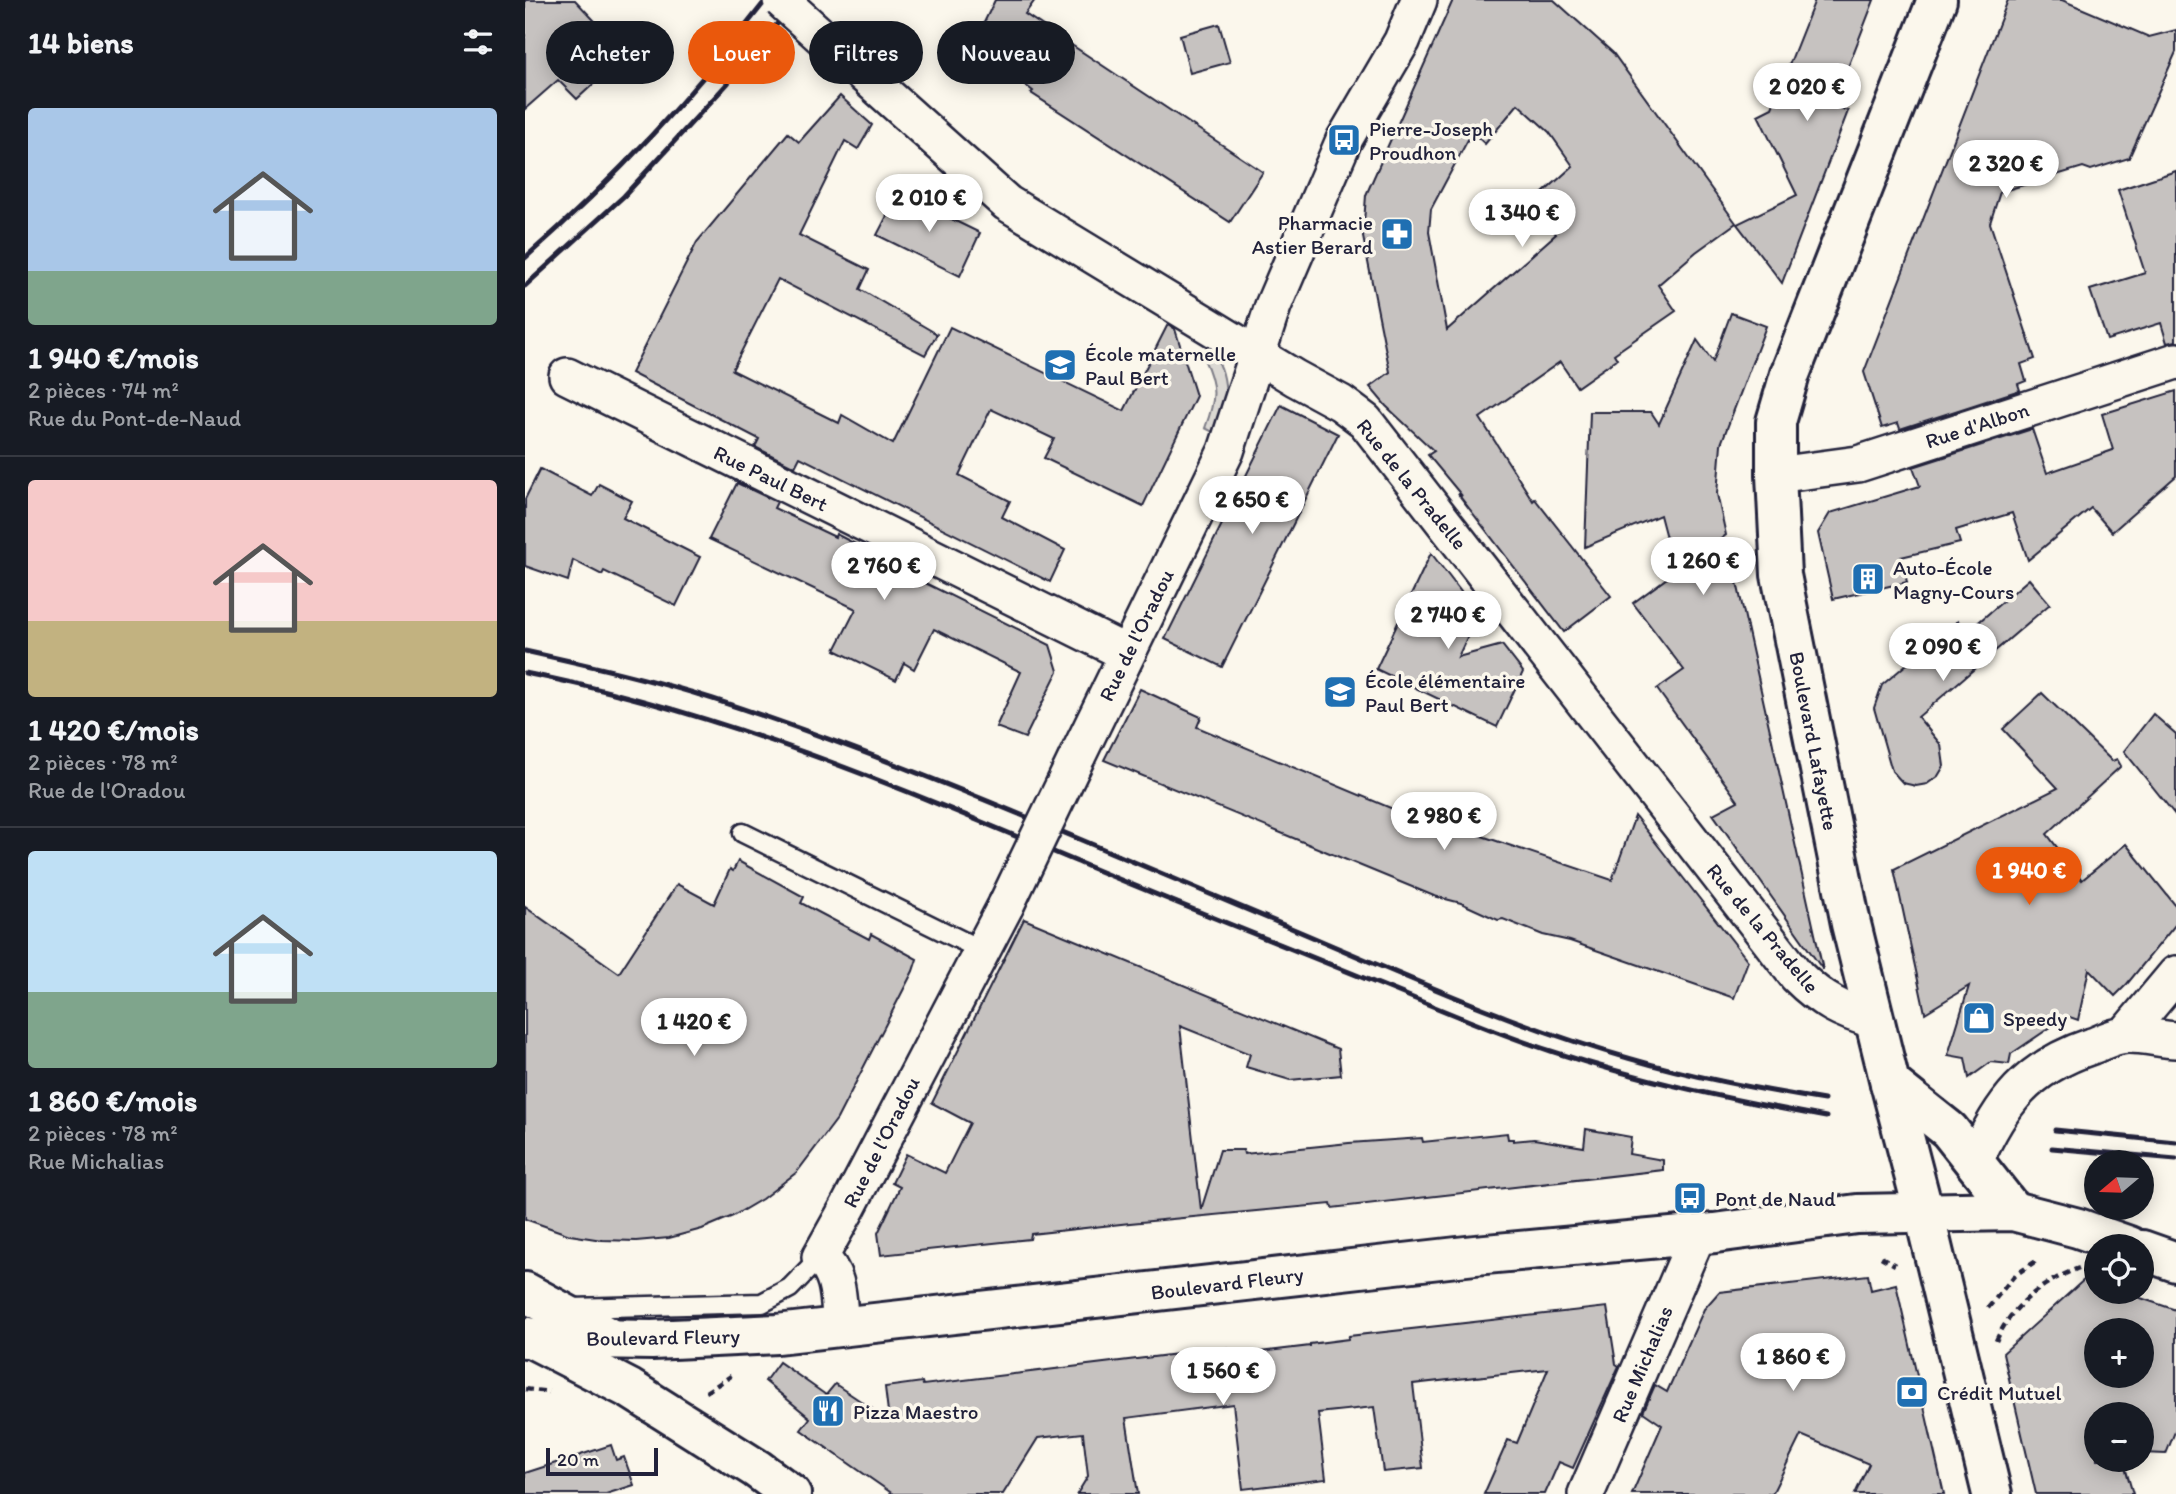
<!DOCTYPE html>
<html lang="fr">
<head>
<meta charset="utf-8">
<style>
  :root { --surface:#171b24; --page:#20242c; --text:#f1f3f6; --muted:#9ea1a6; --line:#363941; --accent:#ea580c }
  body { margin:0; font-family:Itim,sans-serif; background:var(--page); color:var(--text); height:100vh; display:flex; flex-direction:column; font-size:26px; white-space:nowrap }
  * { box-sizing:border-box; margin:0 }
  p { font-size:23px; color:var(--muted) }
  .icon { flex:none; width:38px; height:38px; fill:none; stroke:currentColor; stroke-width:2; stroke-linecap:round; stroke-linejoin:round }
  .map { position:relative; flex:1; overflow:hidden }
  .details { display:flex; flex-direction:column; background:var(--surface); width:525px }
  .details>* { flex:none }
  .top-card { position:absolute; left:21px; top:21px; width:665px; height:63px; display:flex; gap:14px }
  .needle { width:46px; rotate:251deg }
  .fabs { position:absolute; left:1559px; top:1150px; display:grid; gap:14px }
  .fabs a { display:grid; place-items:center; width:70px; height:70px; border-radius:50%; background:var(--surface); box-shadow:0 4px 18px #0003; font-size:35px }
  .scale { position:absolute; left:21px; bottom:18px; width:112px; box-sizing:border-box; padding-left:7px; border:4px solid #22223b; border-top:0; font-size:19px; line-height:24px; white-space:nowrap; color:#22223b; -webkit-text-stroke:5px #fbf7ec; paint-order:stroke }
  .price { position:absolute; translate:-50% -60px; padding:0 16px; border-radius:24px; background:#fff; color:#222; font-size:23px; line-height:46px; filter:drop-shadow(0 2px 4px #0008) }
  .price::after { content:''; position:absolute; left:50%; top:42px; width:21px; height:16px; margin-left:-10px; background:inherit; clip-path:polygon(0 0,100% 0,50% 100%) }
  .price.on { background:var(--accent); color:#fff }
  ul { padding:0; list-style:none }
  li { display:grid; align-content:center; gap:14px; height:371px; padding:0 28px }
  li+li { border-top:2px solid var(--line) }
  li span { display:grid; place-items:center; height:217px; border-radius:7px; color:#555 }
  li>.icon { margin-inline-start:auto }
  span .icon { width:126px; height:126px; fill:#fffc; stroke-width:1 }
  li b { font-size:30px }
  h2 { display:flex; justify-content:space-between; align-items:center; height:84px; padding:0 28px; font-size:30px }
  .pill { padding:0 24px; border-radius:32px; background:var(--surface); box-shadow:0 4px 18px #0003; font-size:24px; line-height:63px }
  .pill.on { background:var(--accent); color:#fff }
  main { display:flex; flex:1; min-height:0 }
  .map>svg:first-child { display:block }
</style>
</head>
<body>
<main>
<section class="details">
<h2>14 biens<svg class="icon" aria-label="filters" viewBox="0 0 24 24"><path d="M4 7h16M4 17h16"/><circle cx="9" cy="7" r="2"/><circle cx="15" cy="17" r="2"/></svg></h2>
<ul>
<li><span style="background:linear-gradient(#a9c7e8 75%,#7fa58c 0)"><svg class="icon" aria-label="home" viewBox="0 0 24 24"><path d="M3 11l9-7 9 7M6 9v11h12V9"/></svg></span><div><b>1 940 €/mois</b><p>2 pièces · 74 m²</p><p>Rue du Pont-de-Naud</p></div></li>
<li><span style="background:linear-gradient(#f6c9c9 65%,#c2b280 0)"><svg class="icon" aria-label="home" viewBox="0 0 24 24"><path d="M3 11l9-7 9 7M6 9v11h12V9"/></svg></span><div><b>1 420 €/mois</b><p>2 pièces · 78 m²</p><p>Rue de l'Oradou</p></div></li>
<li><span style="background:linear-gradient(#bfe0f5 65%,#7fa58c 0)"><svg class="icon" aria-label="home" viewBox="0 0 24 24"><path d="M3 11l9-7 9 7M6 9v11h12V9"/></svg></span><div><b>1 860 €/mois</b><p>2 pièces · 78 m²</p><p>Rue Michalias</p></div></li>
</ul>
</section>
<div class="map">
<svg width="1651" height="1494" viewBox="0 0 1651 1494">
  <rect width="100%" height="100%" fill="#fbf7ec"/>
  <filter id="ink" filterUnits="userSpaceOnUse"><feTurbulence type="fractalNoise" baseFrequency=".0143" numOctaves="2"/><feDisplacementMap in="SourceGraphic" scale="14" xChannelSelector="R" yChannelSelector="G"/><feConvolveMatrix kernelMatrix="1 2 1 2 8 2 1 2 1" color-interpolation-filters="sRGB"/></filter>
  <g filter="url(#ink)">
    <path fill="#dbd8d3" stroke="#7e7d87" stroke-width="2" d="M685,349C707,376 701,404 694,435L680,428C691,399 692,387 679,359Z"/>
    <g fill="#c6c2c0" stroke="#22223b" stroke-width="2" fill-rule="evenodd">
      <polygon points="0,0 50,0 101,54 52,99 33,80 0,109"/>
      <polygon points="470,0 510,0 500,14 738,172 705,222 506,93 508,91 467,60 471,55 451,39"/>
      <path d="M928,0H1029L1088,53L1211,223L1171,252L1133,285L1151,311L1089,354L1092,359L1052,387L1035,362L955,418L1008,501L1010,499L1086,596L1039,632L933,494L937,496L903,455L909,451L861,406L845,387L865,372L838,237L841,195ZM993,104L1024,132L1048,166L1008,202L1031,234L922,330L904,232L906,209L947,132L960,144Z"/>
      <polygon points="1290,0 1349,0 1308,106 1323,111 1257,283 1212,224 1272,195 1233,115 1247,108"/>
      <polygon points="1483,0 1537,0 1624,37 1651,30 1651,52 1604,158 1566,170 1558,167 1475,192 1465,223 1510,359 1496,364 1501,381 1493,384 1495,390 1375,429 1373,423 1357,428 1339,372"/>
      <polygon points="694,24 705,62 665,73 655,35"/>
      <polygon points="315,96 347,125 333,149 320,141 274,235 344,270 335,289 412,334 400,355 253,279 207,370 314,423 317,415 368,444 425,327 599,411 643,324 650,329 671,396 618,506 519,458 529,439 466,409 434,475 485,501 477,517 540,550 525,582 275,457 270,467 230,447 234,439 106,373 172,242 263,133 274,142"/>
      <polygon points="1651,171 1651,341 1642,343 1636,323 1582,340 1565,290 1620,273 1593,190"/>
      <polygon points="382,191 414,208 412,212 455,233 435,276 352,235 365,210 370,212"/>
      <polygon points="1206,313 1241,326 1196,444 1192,494 1201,535 1192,542 1208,564 1298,970 1188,814 1213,801 1132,689 1159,670 1108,603 1150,572 1135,515 1060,547 1065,412 1126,412 1134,424 1172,340 1188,362"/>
      <polygon points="1651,391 1651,476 1587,532 1566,508 1503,560 1487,513 1431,530 1435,543 1376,557 1382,582 1308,599 1293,533 1305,513 1395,486 1388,467 1507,429 1522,473 1588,450 1577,414"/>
      <polygon points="756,405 813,434 697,667 640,639"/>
      <polygon points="15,469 67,496 74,484 107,501 98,518 175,557 151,606 79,571 77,575 48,560 43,581 0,566 0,499"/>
      <polygon points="212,483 252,502 249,508 310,537 311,534 371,565 370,568 525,645 533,671 500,738 471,727 496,672 409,629 389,669 379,663 371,680 310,650 331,609 184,539"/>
      <polygon points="906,553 953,614 933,657 977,645 998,672 972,727 851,669"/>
      <polygon points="1504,579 1525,604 1393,717 1416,745 1419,766 1413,776 1402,784 1391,786 1378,783 1367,771 1349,708 1357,685 1433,621 1442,632"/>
      <polygon points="615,689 676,717 672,727 887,817 889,813 1087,880 1110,816 1223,961 1209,998 1045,941 1018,935 978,919 973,920 936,903 909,896 579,760"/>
      <polygon points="1517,693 1587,761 1592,759 1596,766 1522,834 1557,880 1601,844 1651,906 1651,924 1602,984 1590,996 1564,969 1553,1020 1542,1016 1486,1054 1484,1064 1466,1062 1444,1078 1440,1058 1423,1055 1444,986 1400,1013 1369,869 1533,788 1478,729"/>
      <polygon points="1628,714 1651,734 1651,816 1599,751"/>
      <polygon points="213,861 279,897 276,903 344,939 346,934 392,959 388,971 312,1119 272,1172 237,1199 208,1216 177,1229 144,1238 111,1241 77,1240 45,1235 0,1219 0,907 94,973 152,884 189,904 205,869 208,871"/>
      <polygon points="499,919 813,1049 816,1075 765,1080 721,1067 725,1054 655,1026 676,1210 695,1150 718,1150 719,1154 824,1143 897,1138 898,1142 982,1133 983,1139 988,1139 988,1141 1009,1139 1059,1147 1061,1129 1106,1137 1104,1154 1138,1160 1138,1170 807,1208 806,1204 605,1223 506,1234 505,1239 356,1255 353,1233 375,1187 367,1183 381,1154 420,1173 445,1123 407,1103"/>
      <path d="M1572,1268V1292H1598L1651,1310V1429L1641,1454L1617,1453V1414H1572V1460H1598L1608,1494H1511L1478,1353ZM1572,1330H1617V1376H1572Z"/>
      <polygon points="1343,1275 1346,1290 1371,1284 1419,1494 1330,1494 1344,1464 1276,1435 1247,1494 1107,1494 1137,1425 1118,1412 1130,1385 1142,1392 1179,1309 1194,1292"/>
      <polygon points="1082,1307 1091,1364 1094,1366 1048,1468 1034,1462 1020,1494 959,1494 983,1440 992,1443 1023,1369 888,1384 898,1468 858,1472 849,1407 793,1413 801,1479 718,1489 708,1404 601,1418 613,1494 552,1494 563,1476 558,1433 513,1438 478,1494 368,1494 276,1430 285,1418 240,1381 254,1362 301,1395 310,1384 364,1420 360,1387 397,1382 398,1385 702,1348 702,1356 785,1346 785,1344 823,1339 824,1336"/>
      <polygon points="86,1445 91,1460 99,1457 109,1485 81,1494 0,1494 0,1473"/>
    </g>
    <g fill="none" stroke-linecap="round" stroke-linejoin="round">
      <defs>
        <g id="service">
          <polyline points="218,833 456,950"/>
          <polyline points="47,1308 237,1303 265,1288 295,1257"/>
        </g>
        <g id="minor">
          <path d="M318,56L482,203L770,378L816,403L840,421L1272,976C1297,1001 1317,1011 1351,1021"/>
          <polyline points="42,376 601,653"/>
          <polyline points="1251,475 1333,464 1651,361"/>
          <polyline points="552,757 701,451 748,306 819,140 877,41 894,0"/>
          <polyline points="1600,1035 1651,974"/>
          <path d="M1449,1163C1476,1102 1502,1068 1567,1046C1578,1042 1591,1035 1603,1035C1619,1035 1635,1039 1651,1040"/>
          <path d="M316,1327C313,1302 316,1275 295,1257L323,1207L481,905"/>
          <polyline points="1061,1494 1173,1234"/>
        </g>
        <g id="secondary">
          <polyline points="1399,1213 1467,1494"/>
          <polyline points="4,1337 105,1389 232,1469 266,1494"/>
        </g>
        <g id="primary">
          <polyline points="1365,1083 1424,1130 1488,1211"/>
          <polyline points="1399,1213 1365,1083 1326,924 1256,575 1251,475 1251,422 1265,374 1412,0"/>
          <polyline points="1617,1250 1651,1262"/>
          <polyline points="0,1292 81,1336"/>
          <polyline points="0,1338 127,1340 252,1334 950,1255 1190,1233 1332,1214 1488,1211 1553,1228 1604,1246"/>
        </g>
      </defs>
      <use href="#service" stroke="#22223b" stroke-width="23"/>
      <use href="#minor" stroke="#22223b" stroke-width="40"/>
      <use href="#secondary" stroke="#22223b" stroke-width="44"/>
      <use href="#primary" stroke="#22223b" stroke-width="44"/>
      <g stroke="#22223b" stroke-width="4.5" stroke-dasharray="7 5" stroke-linecap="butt">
        <polyline points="1356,1257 1370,1265"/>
        <polyline points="1463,1308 1489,1276 1514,1259"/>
        <path d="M1471,1341C1487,1305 1517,1282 1554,1268"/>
        <polyline points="0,1389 24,1392"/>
        <polyline points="181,1392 206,1376"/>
      </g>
      <use href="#service" stroke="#fbf7ec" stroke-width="18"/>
      <use href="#minor" stroke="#fbf7ec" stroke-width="35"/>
      <use href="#secondary" stroke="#fbf7ec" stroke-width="38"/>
      <use href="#primary" stroke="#fbf7ec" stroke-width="38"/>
      <g stroke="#22223b" stroke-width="5">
        <path d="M0,258C92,177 166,97 241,0"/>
        <polyline points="0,286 99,196 203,83 272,0"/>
        <path d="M0,651C63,665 126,679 188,699C381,762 567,845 754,923C869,971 983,1024 1103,1058C1167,1077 1233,1089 1299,1100"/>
        <path d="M0,673C196,711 379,789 562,866C658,906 755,944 851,983C909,1006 966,1032 1026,1051C1116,1081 1208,1100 1301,1117"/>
        <polyline points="1530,1130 1651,1142"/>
        <polyline points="1527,1148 1651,1159"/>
      </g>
      <defs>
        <g id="minor-bridge">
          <polyline points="256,0 318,56"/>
          <polyline points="481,905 552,757"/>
        </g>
      </defs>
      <use href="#minor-bridge" stroke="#22223b" stroke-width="40" stroke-linecap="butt"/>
      <use href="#minor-bridge" stroke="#fbf7ec" stroke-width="35"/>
    </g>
  </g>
  <defs>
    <symbol id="bus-square" viewBox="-11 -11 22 22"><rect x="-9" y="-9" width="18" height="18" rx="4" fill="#1f6fb2" stroke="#fbf7ec"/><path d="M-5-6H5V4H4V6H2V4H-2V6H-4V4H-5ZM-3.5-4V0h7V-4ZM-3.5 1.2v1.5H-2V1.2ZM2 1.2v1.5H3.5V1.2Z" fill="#fff"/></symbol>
    <symbol id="pharmacy-square" viewBox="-11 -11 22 22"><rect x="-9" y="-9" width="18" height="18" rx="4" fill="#1f6fb2" stroke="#fbf7ec"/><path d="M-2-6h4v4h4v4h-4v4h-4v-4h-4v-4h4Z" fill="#fff"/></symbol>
    <symbol id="school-square" viewBox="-11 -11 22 22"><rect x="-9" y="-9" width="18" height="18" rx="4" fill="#1f6fb2" stroke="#fbf7ec"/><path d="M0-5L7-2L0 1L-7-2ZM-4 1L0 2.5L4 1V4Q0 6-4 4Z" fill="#fff"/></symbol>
    <symbol id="building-square" viewBox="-11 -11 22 22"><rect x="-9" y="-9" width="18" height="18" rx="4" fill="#1f6fb2" stroke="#fbf7ec"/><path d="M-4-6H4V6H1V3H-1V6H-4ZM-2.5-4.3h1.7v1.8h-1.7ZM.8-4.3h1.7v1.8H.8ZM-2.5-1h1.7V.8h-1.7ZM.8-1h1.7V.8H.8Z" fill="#fff"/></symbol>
    <symbol id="shop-square" viewBox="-11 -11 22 22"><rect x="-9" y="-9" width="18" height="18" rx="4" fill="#1f6fb2" stroke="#fbf7ec"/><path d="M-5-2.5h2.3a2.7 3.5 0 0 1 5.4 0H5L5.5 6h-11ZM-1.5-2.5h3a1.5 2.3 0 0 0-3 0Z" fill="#fff"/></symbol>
    <symbol id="bank-square" viewBox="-11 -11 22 22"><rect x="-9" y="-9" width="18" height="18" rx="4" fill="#1f6fb2" stroke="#fbf7ec"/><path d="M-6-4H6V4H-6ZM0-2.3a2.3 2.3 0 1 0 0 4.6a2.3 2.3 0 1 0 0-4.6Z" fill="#fff"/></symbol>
    <symbol id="restaurant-square" viewBox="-11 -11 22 22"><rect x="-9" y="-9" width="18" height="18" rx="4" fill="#1f6fb2" stroke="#fbf7ec"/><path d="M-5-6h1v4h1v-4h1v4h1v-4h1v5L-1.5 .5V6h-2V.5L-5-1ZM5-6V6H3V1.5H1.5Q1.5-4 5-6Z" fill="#fff"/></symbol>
  </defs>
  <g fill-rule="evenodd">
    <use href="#bus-square" x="800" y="121" width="38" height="38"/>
    <use href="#pharmacy-square" x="853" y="215" width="38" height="38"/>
    <use href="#school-square" x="516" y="346" width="38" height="38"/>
    <use href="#building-square" x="1324" y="560" width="38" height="38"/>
    <use href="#school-square" x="796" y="673" width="38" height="38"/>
    <use href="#shop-square" x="1435" y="999" width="38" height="38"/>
    <use href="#bus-square" x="1146" y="1179" width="38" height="38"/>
    <use href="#bank-square" x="1368" y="1373" width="38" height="38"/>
    <use href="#restaurant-square" x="284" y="1392" width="38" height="38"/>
  </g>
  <g text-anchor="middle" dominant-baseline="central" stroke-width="7" stroke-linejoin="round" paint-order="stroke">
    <g font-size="21" fill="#22223b" stroke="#fbf7ec" text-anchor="start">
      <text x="844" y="128">Pierre-Joseph<tspan x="844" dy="24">Proudhon</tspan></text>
      <text x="848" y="222" text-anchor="end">Pharmacie<tspan x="848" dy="24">Astier Berard</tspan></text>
      <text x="560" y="353">École maternelle<tspan x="560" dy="24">Paul Bert</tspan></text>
      <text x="1368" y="567">Auto-École<tspan x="1368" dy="24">Magny-Cours</tspan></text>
      <text x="840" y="680">École élémentaire<tspan x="840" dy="24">Paul Bert</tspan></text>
      <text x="1478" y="1018">Speedy</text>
      <text x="1190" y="1198">Pont de Naud</text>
      <text x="1412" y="1392">Crédit Mutuel</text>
      <text x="328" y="1411">Pizza Maestro</text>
    </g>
    <g font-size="21" fill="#22223b" stroke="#fbf7ec">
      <text transform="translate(1452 425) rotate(-18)">Rue d'Albon</text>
      <text transform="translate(246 478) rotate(26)">Rue Paul Bert</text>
      <text transform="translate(887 484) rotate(51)">Rue de la Pradelle</text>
      <text transform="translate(611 635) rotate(-64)">Rue de l'Oradou</text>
      <text transform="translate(1289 741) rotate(79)">Boulevard Lafayette</text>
      <text transform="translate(1238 928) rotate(50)">Rue de la Pradelle</text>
      <text transform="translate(356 1142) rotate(-63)">Rue de l'Oradou</text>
      <text transform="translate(702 1283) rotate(-7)">Boulevard Fleury</text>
      <text transform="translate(138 1337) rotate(-1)">Boulevard Fleury</text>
      <text transform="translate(1117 1364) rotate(-67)">Rue Michalias</text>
    </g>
  </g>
</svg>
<div class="fabs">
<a><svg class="needle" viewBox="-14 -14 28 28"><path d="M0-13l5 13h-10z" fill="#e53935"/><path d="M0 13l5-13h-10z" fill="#9ea1a6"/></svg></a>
<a><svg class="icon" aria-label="locate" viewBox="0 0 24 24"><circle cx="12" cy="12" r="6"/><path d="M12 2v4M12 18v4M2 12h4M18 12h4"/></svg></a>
<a>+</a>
<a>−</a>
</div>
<div class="scale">20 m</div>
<b class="price" style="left:1282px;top:123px">2 020 €</b>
<b class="price" style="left:1481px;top:200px">2 320 €</b>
<b class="price" style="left:404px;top:234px">2 010 €</b>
<b class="price" style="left:997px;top:249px">1 340 €</b>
<b class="price" style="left:727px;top:536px">2 650 €</b>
<b class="price" style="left:1178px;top:597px">1 260 €</b>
<b class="price" style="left:359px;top:602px">2 760 €</b>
<b class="price" style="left:923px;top:651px">2 740 €</b>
<b class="price" style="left:1418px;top:683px">2 090 €</b>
<b class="price" style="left:919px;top:852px">2 980 €</b>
<b class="price on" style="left:1504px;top:907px">1 940 €</b>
<b class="price" style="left:169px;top:1058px">1 420 €</b>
<b class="price" style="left:1268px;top:1393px">1 860 €</b>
<b class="price" style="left:698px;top:1407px">1 560 €</b>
<div class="top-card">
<a class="pill">Acheter</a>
<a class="pill on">Louer</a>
<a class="pill">Filtres</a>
<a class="pill">Nouveau</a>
</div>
</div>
</main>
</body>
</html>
